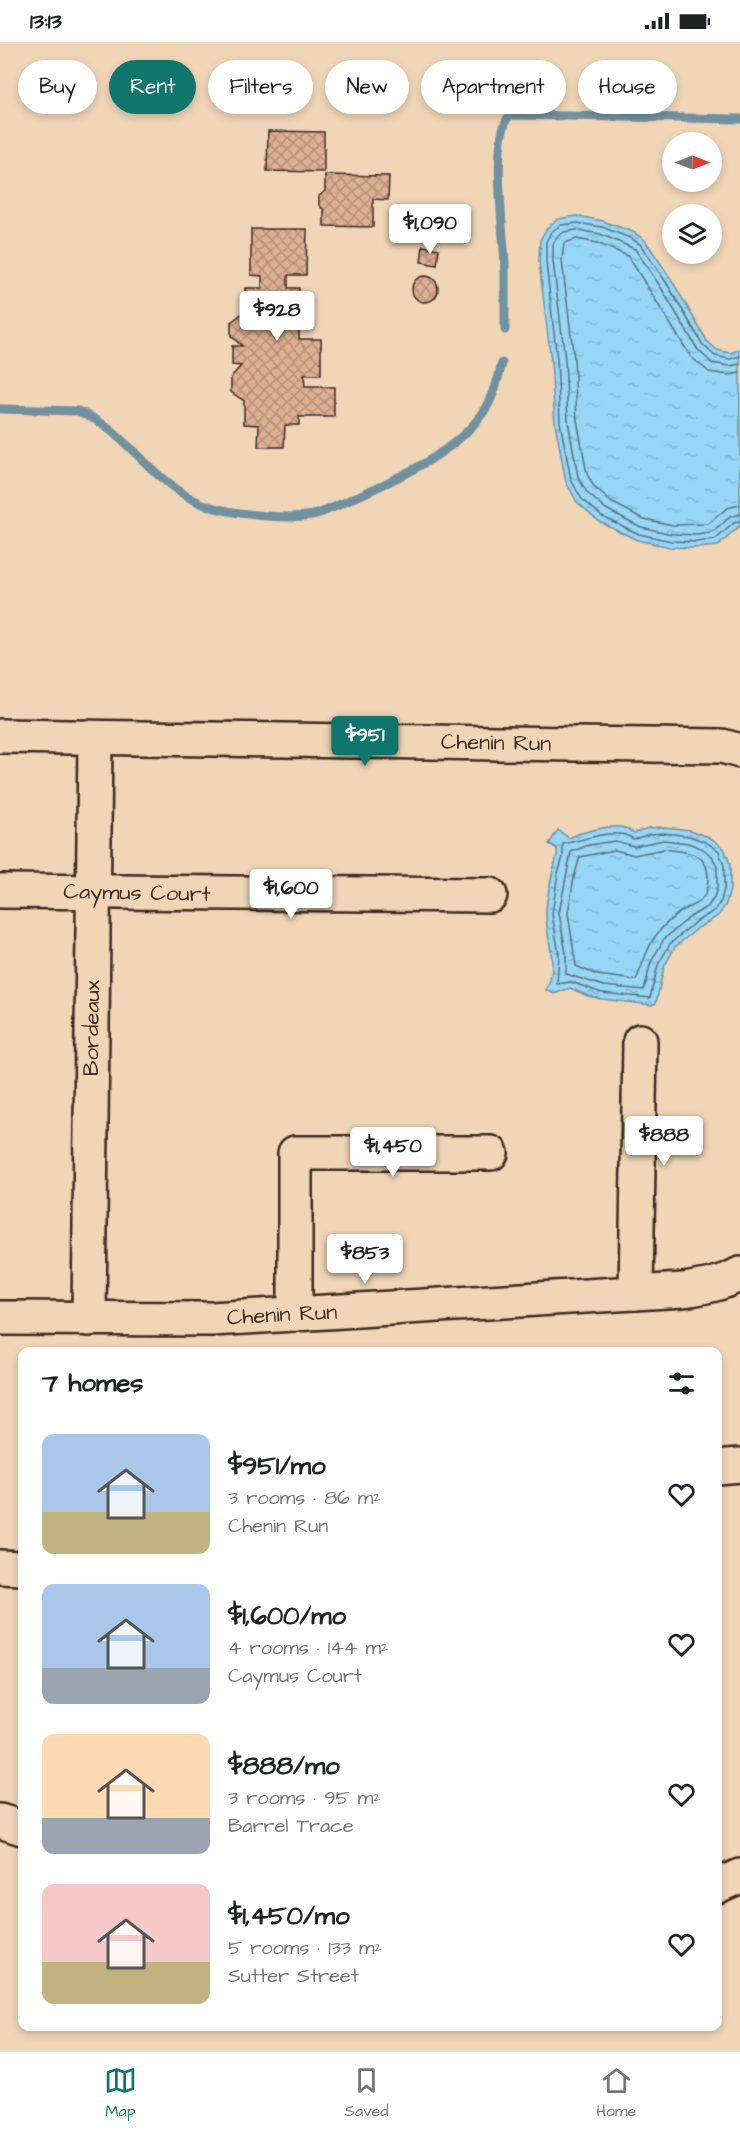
<!DOCTYPE html>
<html lang="en">
<head>
<meta charset="utf-8">
<style>
  :root { --surface:#fff; --page:#f6f6f6; --text:#202124; --muted:#757577; --line:#e0e0e0; --accent:#0f766e }
  body { margin:0; font-family:"Architects Daughter",sans-serif; background:var(--page); color:var(--text); height:100vh; display:flex; flex-direction:column; font-size:22px; white-space:nowrap }
  * { box-sizing:border-box; margin:0 }
  p { font-size:20px; color:var(--muted) }
  .icon { flex:none; width:33px; height:33px; fill:none; stroke:currentColor; stroke-width:2; stroke-linecap:round; stroke-linejoin:round }
  .map { position:relative; flex:1; overflow:hidden }
  .details { position:absolute; left:18px; top:1305px; width:704px; height:684px; display:flex; flex-direction:column; background:var(--surface); border-radius:12px; box-shadow:0 3px 9px #0003 }
  .details>* { flex:none }
  .hud { position:absolute; left:18px; top:18px; width:705px; height:54px; display:flex; gap:12px }
  .needle { width:39px; rotate:90deg }
  .fabs { position:absolute; left:662px; top:90px; display:grid; gap:12px }
  .fabs a { display:grid; place-items:center; width:60px; height:60px; border-radius:50%; background:var(--surface); box-shadow:0 3px 9px #0003; font-size:30px }
  .price { position:absolute; translate:-50% -51px; padding:0 14px; border-radius:6px; background:#fff; color:#222; font-size:20px; line-height:39px; filter:drop-shadow(0 2px 3px #0008) }
  .price::after { content:''; position:absolute; left:50%; top:36px; width:18px; height:14px; margin-left:-9px; background:inherit; clip-path:polygon(0 0,100% 0,50% 100%) }
  .price.selected { background:var(--accent); color:#fff }
  ul { padding:0; list-style:none }
  li { display:flex; align-items:center; gap:18px; height:150px; padding:0 24px }
  li span { display:grid; place-items:center; flex:none; width:168px; height:120px; border-radius:12px; color:#555 }
  li>.icon { margin-inline-start:auto }
  span .icon { width:72px; height:72px; fill:#fffc; stroke-width:1 }
  li b { font-size:26px }
  h2 { display:flex; justify-content:space-between; align-items:center; height:72px; padding:0 24px; font-size:26px }
  .tag { padding:0 21px; border-radius:27px; background:var(--surface); box-shadow:0 3px 9px #0003; font-size:21px; line-height:54px }
  .tag.selected { background:var(--accent); color:#fff }
  .status { display:flex; justify-content:space-between; align-items:center; height:42px; padding:0 30px; background:var(--surface); direction:ltr }
  .status svg { height:16px; fill:currentColor }
  .menu { display:flex; justify-content:space-around; align-items:center; height:84px; border-top:2px solid var(--line); background:var(--surface); font-size:16px; color:var(--muted) }
  .menu a { display:grid; justify-items:center; gap:3px }
  .menu .selected { color:var(--accent) }
  .map>svg:first-child { display:block }
</style>
</head>
<body>
<div class="status"><b>13:13</b><svg viewBox="0 0 49 12"><path d="M0 12V9h3v3zM5 12V6h3v6zM10 12V3h3v9zM15 12V0h3v12zM26 1h20v11H26zM47 4h2v5h-2z"/></svg></div>
<div class="map">
<svg width="740" height="2008" viewBox="0 0 740 2008">
  <defs>
    <pattern id="water-ripples" width="26" height="14" patternUnits="userSpaceOnUse" patternTransform="scale(1.5)"><rect width="26" height="14" fill="#96d6f7"/><path d="M2 4q2-2 4 0t4 0M15 11q2-2 4 0t4 0" fill="none" stroke="#82b8d3"/></pattern>
    <pattern id="building-cross-hatch" width="8" height="8" patternUnits="userSpaceOnUse" patternTransform="scale(1.5)"><rect width="8" height="8" fill="#ddb093"/><path d="M0 0l8 8M0 8l8-8" fill="none" stroke="#b48f77"/></pattern>
  </defs>
  <rect width="100%" height="100%" fill="#f0d5b7"/>
  <filter id="ink" filterUnits="userSpaceOnUse"><feTurbulence type="fractalNoise" baseFrequency=".0167" numOctaves="2"/><feDisplacementMap in="SourceGraphic" scale="12" xChannelSelector="R" yChannelSelector="G"/><feConvolveMatrix kernelMatrix="1 2 1 2 8 2 1 2 1" color-interpolation-filters="sRGB"/></filter>
  <g filter="url(#ink)">
    <g fill="url(#water-ripples)" stroke="#7291a0" stroke-width="1.5">
      <polygon points="577,174 603,179 633,190 645,198 671,237 707,299 717,308 730,311 740,307 740,484 718,504 696,506 670,505 637,498 599,479 577,460 566,440 555,381 551,319 539,220 540,198 547,186 558,177"/>
      <path d="M664,785L690,788L709,795L724,806L730,822V848L726,862L718,874L698,886L675,905L664,925L656,961L652,963L602,957L588,954L570,946L554,952L546,948C560,922 545,896 546,869C547,850 552,832 557,814V807L549,802L558,788L569,796C580,790 613,782 625,786C628,787 631,789 634,791L648,786Z"/>
    </g>
    <g fill="none" stroke-linecap="round" stroke-linejoin="round">
      <g stroke="#5f6f75" stroke-width="1.5">
        <polyline points="740,314 730,317 715,314 703,303 666,240 640,202 630,196 602,185 577,181 561,183 551,190 546,200 546,220 557,318 560,380 571,438 581,456 602,474 639,492 671,499 696,500 715,498 734,481 740,480"/>
        <polyline points="740,322 730,324 712,321 698,308 660,244 635,207 600,192 577,188 564,190 557,195 553,202 553,219 565,317 568,379 578,435 587,451 606,467 641,485 672,492 696,493 712,491 730,475 740,472"/>
        <polyline points="740,331 729,333 709,330 691,315 628,214 597,201 577,197 564,201 562,219 574,317 577,378 587,432 594,445 611,460 644,477 673,483 708,482 727,466 740,463"/>
        <path d="M664,791L689,794L706,800L719,809L724,824V847L721,859L714,869L694,881L670,902L658,923L650,956L602,951L571,940L557,942L559,912L552,872L558,831L563,815V802C581,799 601,790 620,792C625,792 629,795 634,797L650,792Z"/>
        <polygon points="664,798 688,801 703,807 712,814 717,825 717,846 714,856 708,864 690,875 664,897 651,920 644,948 604,944 566,932 566,911 559,871 571,810 589,803 615,799 634,804"/>
        <path d="M664,807C686,810 708,809 708,836C708,844 707,852 701,858C697,862 690,864 685,867C675,873 664,883 657,892C646,906 643,923 636,938L597,933L576,924L568,871L574,835L580,815L615,808L634,813Z"/>
      </g>
      <g stroke="#7291a0" stroke-width="9">
        <path d="M505,288C505,267 505,245 505,223C504,193 490,94 510,73L740,77"/>
        <path d="M0,367L78,369C124,386 150,438 196,459C222,472 289,479 317,472C330,468 342,461 354,456C400,435 456,411 485,368C494,354 498,337 502,321"/>
      </g>
    </g>
    <g fill="url(#building-cross-hatch)" stroke="#3b2a1e" stroke-width="1.5">
      <polygon points="268,89 324,90 324,130 267,129"/>
      <polygon points="325,133 389,134 388,158 373,157 373,185 324,184 324,168 319,163 319,154 325,149"/>
      <polygon points="251,187 307,187 306,233 288,233 288,246 299,246 299,254 302,254 310,262 310,273 302,282 299,282 299,297 321,297 321,333 304,333 305,345 334,345 334,375 299,375 299,383 285,383 284,405 258,405 259,383 244,382 244,359 231,350 231,335 241,324 232,323 232,304 242,304 231,294 231,280 244,270 245,246 262,246 262,234 251,233"/>
      <polygon points="423,204 439,207 437,223 421,220"/>
      <circle cx="425" cy="247" r="13"/>
    </g>
    <g fill="none" stroke-linecap="round" stroke-linejoin="round">
      <defs>
        <g id="minor">
          <polyline points="0,694 722,704 740,709"/>
          <polyline points="0,849 490,853"/>
          <polyline points="636,1251 640,999"/>
          <polyline points="295,1272 295,1111 491,1111"/>
          <path d="M0,1276L212,1277L683,1248C703,1245 723,1242 740,1232"/>
          <polyline points="89,1277 95,696"/>
          <polyline points="717,1425 740,1423"/>
          <polyline points="0,1525 22,1526"/>
          <polyline points="0,1779 22,1786"/>
          <polyline points="717,1844 740,1834"/>
        </g>
      </defs>
      <use href="#minor" stroke="#3b2a1e" stroke-width="38"/>
      <use href="#minor" stroke="#f0d5b7" stroke-width="33"/>
    </g>
  </g>
  <g text-anchor="middle" dominant-baseline="central" stroke-width="4.5" stroke-linejoin="round" paint-order="stroke">
    <g font-size="22" fill="#3b2a1e" stroke="#f0d5b7">
      <text transform="translate(496 701) rotate(1)">Chenin Run</text>
      <text transform="translate(137 851) rotate(1)">Caymus Court</text>
      <text transform="translate(92 986) rotate(-89)">Bordeaux</text>
      <text transform="translate(282 1273) rotate(-3)">Chenin Run</text>
    </g>
  </g>
</svg>
<div class="fabs">
<a><svg class="needle" viewBox="-14 -14 28 28"><path d="M0-13l5 13h-10z" fill="#e53935"/><path d="M0 13l5-13h-10z" fill="#757577"/></svg></a>
<a><svg class="icon" aria-label="layers" viewBox="0 0 24 24"><path d="M12 4l9 5-9 5-9-5zM3 14l9 5 9-5"/></svg></a>
</div>
<b class="price" style="left:430px;top:213px">$1,090</b>
<b class="price" style="left:277px;top:300px">$928</b>
<b class="price selected" style="left:365px;top:725px">$951</b>
<b class="price" style="left:291px;top:878px">$1,600</b>
<b class="price" style="left:664px;top:1125px">$888</b>
<b class="price" style="left:393px;top:1136px">$1,450</b>
<b class="price" style="left:365px;top:1243px">$853</b>
<div class="hud">
<a class="tag">Buy</a>
<a class="tag selected">Rent</a>
<a class="tag">Filters</a>
<a class="tag">New</a>
<a class="tag">Apartment</a>
<a class="tag">House</a>
</div>
<section class="details">
<h2>7 homes<svg class="icon" aria-label="filters" viewBox="0 0 24 24"><path d="M4 7h16M4 17h16"/><circle cx="9" cy="7" r="2"/><circle cx="15" cy="17" r="2"/></svg></h2>
<ul>
<li><span style="background:linear-gradient(#a9c7e8 65%,#c2b280 0)"><svg class="icon" aria-label="home" viewBox="0 0 24 24"><path d="M3 11l9-7 9 7M6 9v11h12V9"/></svg></span><div><b>$951/mo</b><p>3 rooms · 86 m²</p><p>Chenin Run</p></div><svg class="icon" aria-label="heart" viewBox="0 0 24 24"><path d="M12 20l-8-8c-3-5 5-10 8-4 3-6 11-1 8 4z"/></svg></li>
<li><span style="background:linear-gradient(#a9c7e8 70%,#9aa5b1 0)"><svg class="icon" aria-label="home" viewBox="0 0 24 24"><path d="M3 11l9-7 9 7M6 9v11h12V9"/></svg></span><div><b>$1,600/mo</b><p>4 rooms · 144 m²</p><p>Caymus Court</p></div><svg class="icon" aria-label="heart" viewBox="0 0 24 24"><path d="M12 20l-8-8c-3-5 5-10 8-4 3-6 11-1 8 4z"/></svg></li>
<li><span style="background:linear-gradient(#ffd9b3 70%,#9aa5b1 0)"><svg class="icon" aria-label="home" viewBox="0 0 24 24"><path d="M3 11l9-7 9 7M6 9v11h12V9"/></svg></span><div><b>$888/mo</b><p>3 rooms · 95 m²</p><p>Barrel Trace</p></div><svg class="icon" aria-label="heart" viewBox="0 0 24 24"><path d="M12 20l-8-8c-3-5 5-10 8-4 3-6 11-1 8 4z"/></svg></li>
<li><span style="background:linear-gradient(#f6c9c9 65%,#c2b280 0)"><svg class="icon" aria-label="home" viewBox="0 0 24 24"><path d="M3 11l9-7 9 7M6 9v11h12V9"/></svg></span><div><b>$1,450/mo</b><p>5 rooms · 133 m²</p><p>Sutter Street</p></div><svg class="icon" aria-label="heart" viewBox="0 0 24 24"><path d="M12 20l-8-8c-3-5 5-10 8-4 3-6 11-1 8 4z"/></svg></li>
</ul>
</section>
</div>
<nav class="menu">
<a class="selected"><svg class="icon" aria-label="map" viewBox="0 0 24 24"><path d="M3 6l6-2 6 2 6-2v14l-6 2-6-2-6 2zM9 4v14M15 6v14"/></svg>Map</a>
<a><svg class="icon" aria-label="saved" viewBox="0 0 24 24"><path d="M7 4h10v16l-5-4-5 4z"/></svg>Saved</a>
<a><svg class="icon" aria-label="home" viewBox="0 0 24 24"><path d="M3 11l9-7 9 7M6 9v11h12V9"/></svg>Home</a>
</nav>
</body>
</html>
